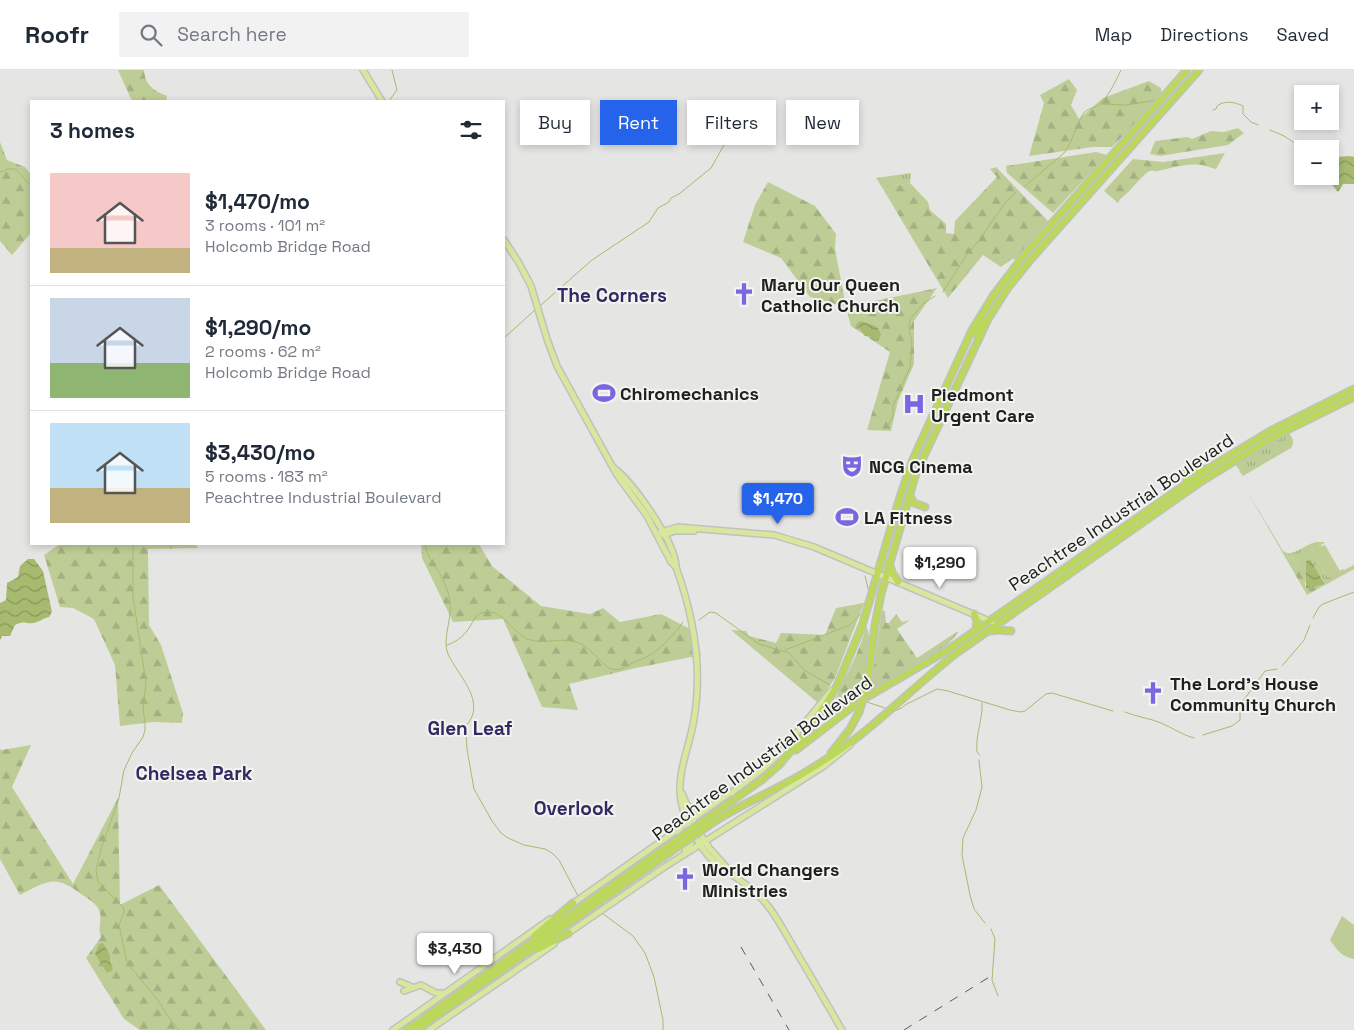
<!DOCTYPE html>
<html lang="en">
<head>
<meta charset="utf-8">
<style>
  :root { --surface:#fff; --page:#f2f2f3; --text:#1f2937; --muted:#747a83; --line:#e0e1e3; --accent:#2563eb }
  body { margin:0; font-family:"Space Grotesk",sans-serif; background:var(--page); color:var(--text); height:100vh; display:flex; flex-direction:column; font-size:19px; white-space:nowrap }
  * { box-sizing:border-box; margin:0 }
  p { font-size:16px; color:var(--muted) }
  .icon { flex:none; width:28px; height:28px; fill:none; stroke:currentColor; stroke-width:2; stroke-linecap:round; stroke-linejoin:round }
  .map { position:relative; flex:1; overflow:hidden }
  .sheet { position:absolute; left:30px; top:30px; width:475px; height:445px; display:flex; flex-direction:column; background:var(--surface); border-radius:0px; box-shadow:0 2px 8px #0003 }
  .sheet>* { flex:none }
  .hud { position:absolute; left:520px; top:30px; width:475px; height:45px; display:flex; gap:10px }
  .controls { position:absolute; left:1294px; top:15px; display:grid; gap:10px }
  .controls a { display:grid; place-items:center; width:45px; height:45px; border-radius:0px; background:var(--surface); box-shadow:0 2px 8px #0003; font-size:25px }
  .price { position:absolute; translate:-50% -42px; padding:0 11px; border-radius:5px; background:#fff; color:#222; font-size:16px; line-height:32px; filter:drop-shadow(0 1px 2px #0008) }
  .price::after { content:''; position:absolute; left:50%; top:30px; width:15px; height:11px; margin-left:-8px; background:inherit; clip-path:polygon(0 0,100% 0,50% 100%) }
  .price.active { background:var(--accent); color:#fff }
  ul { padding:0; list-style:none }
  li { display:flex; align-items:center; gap:15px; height:125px; padding:0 20px }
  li+li { border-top:1px solid var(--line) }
  li span { display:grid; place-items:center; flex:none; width:140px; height:100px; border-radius:0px; color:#555 }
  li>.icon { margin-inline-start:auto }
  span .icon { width:60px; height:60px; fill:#fffc; stroke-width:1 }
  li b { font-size:21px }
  h2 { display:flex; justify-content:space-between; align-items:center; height:60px; padding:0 20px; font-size:21px }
  .tag { padding:0 18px; border-radius:0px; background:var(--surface); box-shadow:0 2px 8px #0003; font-size:18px; line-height:45px }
  .tag.active { background:var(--accent); color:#fff }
  header { display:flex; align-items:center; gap:30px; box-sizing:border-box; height:70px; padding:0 25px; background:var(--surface); border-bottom:1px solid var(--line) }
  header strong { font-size:24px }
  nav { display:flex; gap:28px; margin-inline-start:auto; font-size:18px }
  .search { width:350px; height:45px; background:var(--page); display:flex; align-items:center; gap:12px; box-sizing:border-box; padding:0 18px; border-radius:0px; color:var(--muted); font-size:19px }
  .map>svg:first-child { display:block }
</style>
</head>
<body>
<header>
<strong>Roofr</strong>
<div class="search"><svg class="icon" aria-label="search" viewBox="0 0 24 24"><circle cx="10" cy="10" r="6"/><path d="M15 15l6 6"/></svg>Search here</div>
<nav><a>Map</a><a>Directions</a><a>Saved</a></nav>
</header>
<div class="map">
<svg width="1354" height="960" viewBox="0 0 1354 960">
  <defs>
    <pattern id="grass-tufts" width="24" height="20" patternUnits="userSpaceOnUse" patternTransform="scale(1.25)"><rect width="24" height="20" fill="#becd96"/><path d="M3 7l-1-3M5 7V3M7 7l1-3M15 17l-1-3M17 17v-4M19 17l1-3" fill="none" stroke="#a3b081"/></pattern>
    <pattern id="forest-firs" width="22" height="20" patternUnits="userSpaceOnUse" patternTransform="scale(1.25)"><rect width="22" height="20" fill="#becd96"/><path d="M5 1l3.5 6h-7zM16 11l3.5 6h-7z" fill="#a3b081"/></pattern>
    <pattern id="water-waves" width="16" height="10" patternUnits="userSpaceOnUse" patternTransform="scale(1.25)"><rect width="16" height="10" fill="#a7ba6f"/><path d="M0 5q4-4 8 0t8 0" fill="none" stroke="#88975b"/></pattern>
  </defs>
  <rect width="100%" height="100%" fill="#e5e6e3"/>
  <g fill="url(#grass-tufts)">
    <polygon points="911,103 910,113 883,119 876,108"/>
    <path d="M1287,363H1289C1291,366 1296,371 1291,378L1243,406L1239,401L1241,398L1239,400L1235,394Z"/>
    <path d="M1317,472H1325L1320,476L1319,475L1312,481L1328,508L1323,510L1310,489L1306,491V513L1301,504V499L1294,491L1293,487L1289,489L1287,483C1298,484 1306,473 1317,472Z"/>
  </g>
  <g fill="url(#forest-firs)">
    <path d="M118,0H144C145,15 154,21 167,26L166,31H132Z"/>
    <polygon points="1069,9 1077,20 1071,35 1079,49 1103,28 1149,11 1161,18 1162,26 1112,77 1093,77 1029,86 1044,33 1040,25"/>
    <polygon points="1238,58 1244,63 1228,75 1160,86 1150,84 1155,71 1187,67 1192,69 1211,61 1224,62"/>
    <polygon points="0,72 7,90 25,97 31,105 31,163 12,185 0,171"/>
    <polygon points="1096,82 1107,85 1053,143 1007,103 1006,96"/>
    <path d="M1225,83L1216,99C1210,98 1206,95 1201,95C1188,93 1171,98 1158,101C1156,102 1153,100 1150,101C1146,102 1134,116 1131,119C1127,125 1122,125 1118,133L1104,121L1133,89L1163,92Z"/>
    <polygon points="996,97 1048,151 1017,189 1012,189 1001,197 983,185 948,228 883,119 910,113 928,132 930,140 946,154 946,163 954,164 955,151 997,107 990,99"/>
    <polygon points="768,112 815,136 836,164 835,179 846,237 937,218 914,251 914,294 898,331 891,361 867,360 890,282 851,256 846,237 810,227 781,188 743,172 755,135"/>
    <polygon points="1244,416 1283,481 1287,483 1289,489 1294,487 1294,491 1301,499 1301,504 1304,507 1306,519 1325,513 1323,510 1343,499 1344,500 1354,495 1354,499 1307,525"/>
    <polygon points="60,474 195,474 198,478 148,479 149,555 161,575 183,643 182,653 153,652 120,656 115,595 94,549 73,538 60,537 44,485"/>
    <polygon points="421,474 479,474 492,496 541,536 590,544 603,538 620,552 661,544 696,562 701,585 636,598 569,614 578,640 542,637 503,549 453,552 422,488"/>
    <polygon points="864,533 835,608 818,633 731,560 746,561 749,566 776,573 781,563 825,565 836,538"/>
    <polygon points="882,540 885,541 886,553 889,553 896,544 902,552 910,550 897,559 917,588 958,561 958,563 947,575 870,623"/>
    <path d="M866,556C874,568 865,612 862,628L848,638L838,636L836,628C846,604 860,582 866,556Z"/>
    <path d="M31,675L12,717L73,814L118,728L120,835L159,815L266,960H140L124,949L86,888L101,867C97,858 103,849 99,840C96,833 87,828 81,824C54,804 48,811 20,825L0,789V679L2,680Z"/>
  </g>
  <g fill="#becd96">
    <polygon points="1316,475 1321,476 1325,475 1340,501 1328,508 1312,481 1302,487 1302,483"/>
    <path d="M1342,846L1354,855V889C1342,887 1337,880 1330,870Z"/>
  </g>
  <g fill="url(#water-waves)">
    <polygon points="1350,86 1354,87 1354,114 1343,114 1338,122 1328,110 1335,87"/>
    <path d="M861,251C870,255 879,254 881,265L878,271L869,266H865L860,259L859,253Z"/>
    <path d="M28,489H34L43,501L52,542L49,547C44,548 37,553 33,553C25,554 25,550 15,555L10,566H2L0,570V533L6,530L7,513L18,507L20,496Z"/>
    <polygon points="1310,489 1325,514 1306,519 1306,491"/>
    <polygon points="103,873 110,885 110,892 113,898 112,901 107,903 95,884 99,874"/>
  </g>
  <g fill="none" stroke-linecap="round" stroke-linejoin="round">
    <g stroke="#a7ba6f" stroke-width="1">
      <polyline points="389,31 397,20 392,0"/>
      <polyline points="1101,34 1126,35 1157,30"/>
      <path d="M1213,40L1216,39L1217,36C1225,30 1235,32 1243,36V44L1251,52L1258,55"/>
      <polyline points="1270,60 1284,66 1304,79"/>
      <polyline points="1330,93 1333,94"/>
      <polyline points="0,102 8,99 16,99 31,116"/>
      <path d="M1025,116L1064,83C1073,71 1075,57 1083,44C1087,38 1095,38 1100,34C1110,24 1115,12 1121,0"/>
      <polyline points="943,222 965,187 980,169 1005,133 1016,122"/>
      <polyline points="541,235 592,190 649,152 658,138 669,132 671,128 679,124 711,98 724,75 733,64"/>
      <polyline points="504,268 535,240"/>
      <polyline points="888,355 893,346 893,336 910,297 912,273 909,258 910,249 924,233 935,226"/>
      <polyline points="133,474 133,527 146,613 143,640 145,650 145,660 143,667 132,683 124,700 119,728 101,779 96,801 98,812 123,837 124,842 119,855 127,893 158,930 169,948 179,960"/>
      <path d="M425,474C427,487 433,493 440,504C444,511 447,519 449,526C455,543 441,569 448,584C458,606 488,632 466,656"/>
      <polyline points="865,506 869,522"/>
      <polyline points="1313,548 1319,537 1323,534 1354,522"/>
      <polyline points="699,550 710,542 716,543 759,574 789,583 804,600 830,615"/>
      <path d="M447,575C459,571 466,564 472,553C474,550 475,546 479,544C501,534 511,562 527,569C544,576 565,565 581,574C592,580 600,592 610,599C620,601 624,598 632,593C638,590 644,589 650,585C663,577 675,563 683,552"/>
      <polyline points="785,580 850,555 863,542"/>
      <polyline points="1282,596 1304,570 1310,555"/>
      <polyline points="842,621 856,628"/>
      <polyline points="867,632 885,638"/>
      <polyline points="894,641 902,638 905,635 937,619 948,621 1010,640 1021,642 1025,641 1046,624 1052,623 1113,641"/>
      <path d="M1125,642C1137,647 1149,648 1161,653C1173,658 1182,665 1194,668"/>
      <polyline points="466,663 467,679 474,719 492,751 501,763 508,768 524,775 545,779 552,783 559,790 578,826"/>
      <polyline points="1203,665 1232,656 1240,650 1240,635 1265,601 1277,599"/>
      <path d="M980,685L977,682C975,665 983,650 982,633"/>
      <polyline points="979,690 982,717 976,740 963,768 962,785 970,825 974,839 985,853"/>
      <polyline points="602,843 633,866 645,883 654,907 663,950 663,960"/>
      <polyline points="991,859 995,869 992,910 998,926"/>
    </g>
    <defs>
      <g id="major">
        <polyline points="363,0 382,31"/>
        <polyline points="504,170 519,193 531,216 547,269 557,296 617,405 647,446 671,492 676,497"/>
        <path d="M614,398C633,412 676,473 676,497C694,547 703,597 694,649C690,676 676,703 681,731C685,752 703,786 722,798C738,809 756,820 768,836C778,849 786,864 794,878C810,905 826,932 842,960"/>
        <polyline points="661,462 678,457 774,465 814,477 992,552"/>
        <polyline points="663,465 675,461 694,461"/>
        <polyline points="682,723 698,761 710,779 729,800"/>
        <polyline points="731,723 763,699 780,683 831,621"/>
        <polyline points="687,735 696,740 704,740"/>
        <polyline points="675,761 685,763 689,769 691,774 685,780"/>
        <polyline points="572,834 731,722"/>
        <polyline points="567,864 666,796 824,696 850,675"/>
        <polyline points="400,912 412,917"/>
        <polyline points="404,921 421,915 436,923 443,923"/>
        <polyline points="393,960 550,849"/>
        <polyline points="429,960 554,874"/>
      </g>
      <g id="highway">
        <polyline points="976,264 983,251"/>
        <polyline points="1192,399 1198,400 1205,399"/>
        <polyline points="1186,413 1187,401"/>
        <polyline points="909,425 914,433 925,437"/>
        <polyline points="889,493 892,502 898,512"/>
        <polyline points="974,544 977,550 976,560"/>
        <polyline points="990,561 998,560 1011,561"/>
        <polyline points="867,617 875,555 881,524 916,403 988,249 1007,219 1032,188 1199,0"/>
        <polyline points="796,680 860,631 946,581 1209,398 1270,361 1354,319"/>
        <polyline points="831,683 850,659 859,642"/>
        <polyline points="778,696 811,657 837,616 862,556 900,427 913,389 972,260 993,226 1024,185 1187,0"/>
        <polyline points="704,751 763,709 781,693"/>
        <path d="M708,756C733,738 761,727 788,712C804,704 819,694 834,684C877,656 916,614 958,582L1199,413L1277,365L1354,327"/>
        <polyline points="534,866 573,833"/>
        <polyline points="538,879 569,863"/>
        <polyline points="424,948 678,769"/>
        <polyline points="426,953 682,774"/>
        <polyline points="406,960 422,950"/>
        <polyline points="416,960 424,955"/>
      </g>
    </defs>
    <use href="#major" stroke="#c1c1c0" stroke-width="8"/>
    <use href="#highway" stroke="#c1c1c0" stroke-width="9"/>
    <use href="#major" stroke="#d7e89d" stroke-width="5"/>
    <use href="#highway" stroke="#bcd85c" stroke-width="6"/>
    <g stroke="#5a5a59" stroke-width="1" stroke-dasharray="9 9" stroke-linecap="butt">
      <polyline points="741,877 789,960"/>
      <polyline points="904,960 991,906"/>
    </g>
    <defs>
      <g id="highway-bridge">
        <polyline points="859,642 867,617"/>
        <polyline points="678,769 704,751"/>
        <polyline points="682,774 708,756"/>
      </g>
    </defs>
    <use href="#highway-bridge" stroke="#c1c1c0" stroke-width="9" stroke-linecap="butt"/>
    <use href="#highway-bridge" stroke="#bcd85c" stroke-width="6"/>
  </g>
  <defs>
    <symbol id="church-bare" viewBox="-9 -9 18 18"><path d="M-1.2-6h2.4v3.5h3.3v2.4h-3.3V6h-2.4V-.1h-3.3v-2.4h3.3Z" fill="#7b65e0" stroke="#f2f4f0" stroke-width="2.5" paint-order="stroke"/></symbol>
    <symbol id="stadium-bare" viewBox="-9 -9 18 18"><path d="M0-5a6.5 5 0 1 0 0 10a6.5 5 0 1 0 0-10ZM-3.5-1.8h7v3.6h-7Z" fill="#7b65e0" stroke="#f2f4f0" stroke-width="2.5" paint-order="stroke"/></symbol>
    <symbol id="hospital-bare" viewBox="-9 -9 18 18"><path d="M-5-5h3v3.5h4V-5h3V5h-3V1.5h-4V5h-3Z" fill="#7b65e0" stroke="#f2f4f0" stroke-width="2.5" paint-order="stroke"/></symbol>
    <symbol id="theatre-bare" viewBox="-9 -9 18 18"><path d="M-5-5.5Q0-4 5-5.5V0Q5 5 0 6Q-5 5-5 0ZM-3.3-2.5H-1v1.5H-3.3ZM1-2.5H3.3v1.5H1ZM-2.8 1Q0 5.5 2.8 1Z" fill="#7b65e0" stroke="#f2f4f0" stroke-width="2.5" paint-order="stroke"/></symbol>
  </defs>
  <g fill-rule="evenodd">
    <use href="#church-bare" x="728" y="208" width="32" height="32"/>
    <use href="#stadium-bare" x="588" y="307" width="32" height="32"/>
    <use href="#hospital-bare" x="898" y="318" width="32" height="32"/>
    <use href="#theatre-bare" x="836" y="380" width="32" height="32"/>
    <use href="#stadium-bare" x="831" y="431" width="32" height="32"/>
    <use href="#church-bare" x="1137" y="607" width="32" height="32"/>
    <use href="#church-bare" x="669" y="793" width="32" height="32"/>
  </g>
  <g text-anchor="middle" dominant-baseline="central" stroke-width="4" stroke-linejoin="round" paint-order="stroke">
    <g font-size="18" font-weight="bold" fill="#20201f" stroke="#f2f4f0" text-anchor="start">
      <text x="761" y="214">Mary Our Queen<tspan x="761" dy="21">Catholic Church</tspan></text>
      <text x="620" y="323">Chiromechanics</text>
      <text x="931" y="324">Piedmont<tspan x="931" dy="21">Urgent Care</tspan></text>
      <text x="869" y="396">NCG Cinema</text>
      <text x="864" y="447">LA Fitness</text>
      <text x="1170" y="613">The Lord's House<tspan x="1170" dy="21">Community Church</tspan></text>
      <text x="702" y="799">World Changers<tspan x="702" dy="21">Ministries</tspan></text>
    </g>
    <g font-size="18" fill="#20201f" stroke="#f2f4f0">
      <text transform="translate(1121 442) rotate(-34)">Peachtree Industrial Boulevard</text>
      <text transform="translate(762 688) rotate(-36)">Peachtree Industrial Boulevard</text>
    </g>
    <g font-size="19" font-weight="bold" fill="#332863" stroke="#f2f4f0">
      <text x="612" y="225">The Corners</text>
      <text x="470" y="658">Glen Leaf</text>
      <text x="194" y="703">Chelsea Park</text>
      <text x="574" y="738">Overlook</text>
    </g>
  </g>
</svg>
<div class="controls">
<a>+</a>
<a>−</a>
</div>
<b class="price active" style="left:778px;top:455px">$1,470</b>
<b class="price" style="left:940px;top:519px">$1,290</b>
<b class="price" style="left:455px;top:905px">$3,430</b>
<div class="hud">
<a class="tag">Buy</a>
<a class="tag active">Rent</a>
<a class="tag">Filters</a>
<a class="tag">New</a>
</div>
<section class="sheet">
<h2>3 homes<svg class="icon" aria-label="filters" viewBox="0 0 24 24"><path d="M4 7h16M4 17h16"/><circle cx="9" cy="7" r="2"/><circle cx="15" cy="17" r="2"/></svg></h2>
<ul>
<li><span style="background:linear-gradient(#f6c9c9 75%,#c2b280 0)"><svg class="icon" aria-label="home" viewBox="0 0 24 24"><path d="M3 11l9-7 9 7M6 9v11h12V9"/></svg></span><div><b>$1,470/mo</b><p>3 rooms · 101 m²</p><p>Holcomb Bridge Road</p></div></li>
<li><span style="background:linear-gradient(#c9d6e8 65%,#8fb573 0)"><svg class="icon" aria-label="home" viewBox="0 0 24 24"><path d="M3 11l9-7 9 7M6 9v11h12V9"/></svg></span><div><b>$1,290/mo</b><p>2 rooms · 62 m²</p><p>Holcomb Bridge Road</p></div></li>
<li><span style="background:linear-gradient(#bfe0f5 65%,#c2b280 0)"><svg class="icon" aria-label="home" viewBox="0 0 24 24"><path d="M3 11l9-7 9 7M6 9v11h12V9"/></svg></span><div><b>$3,430/mo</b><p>5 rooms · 183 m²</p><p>Peachtree Industrial Boulevard</p></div></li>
</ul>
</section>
</div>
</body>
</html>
